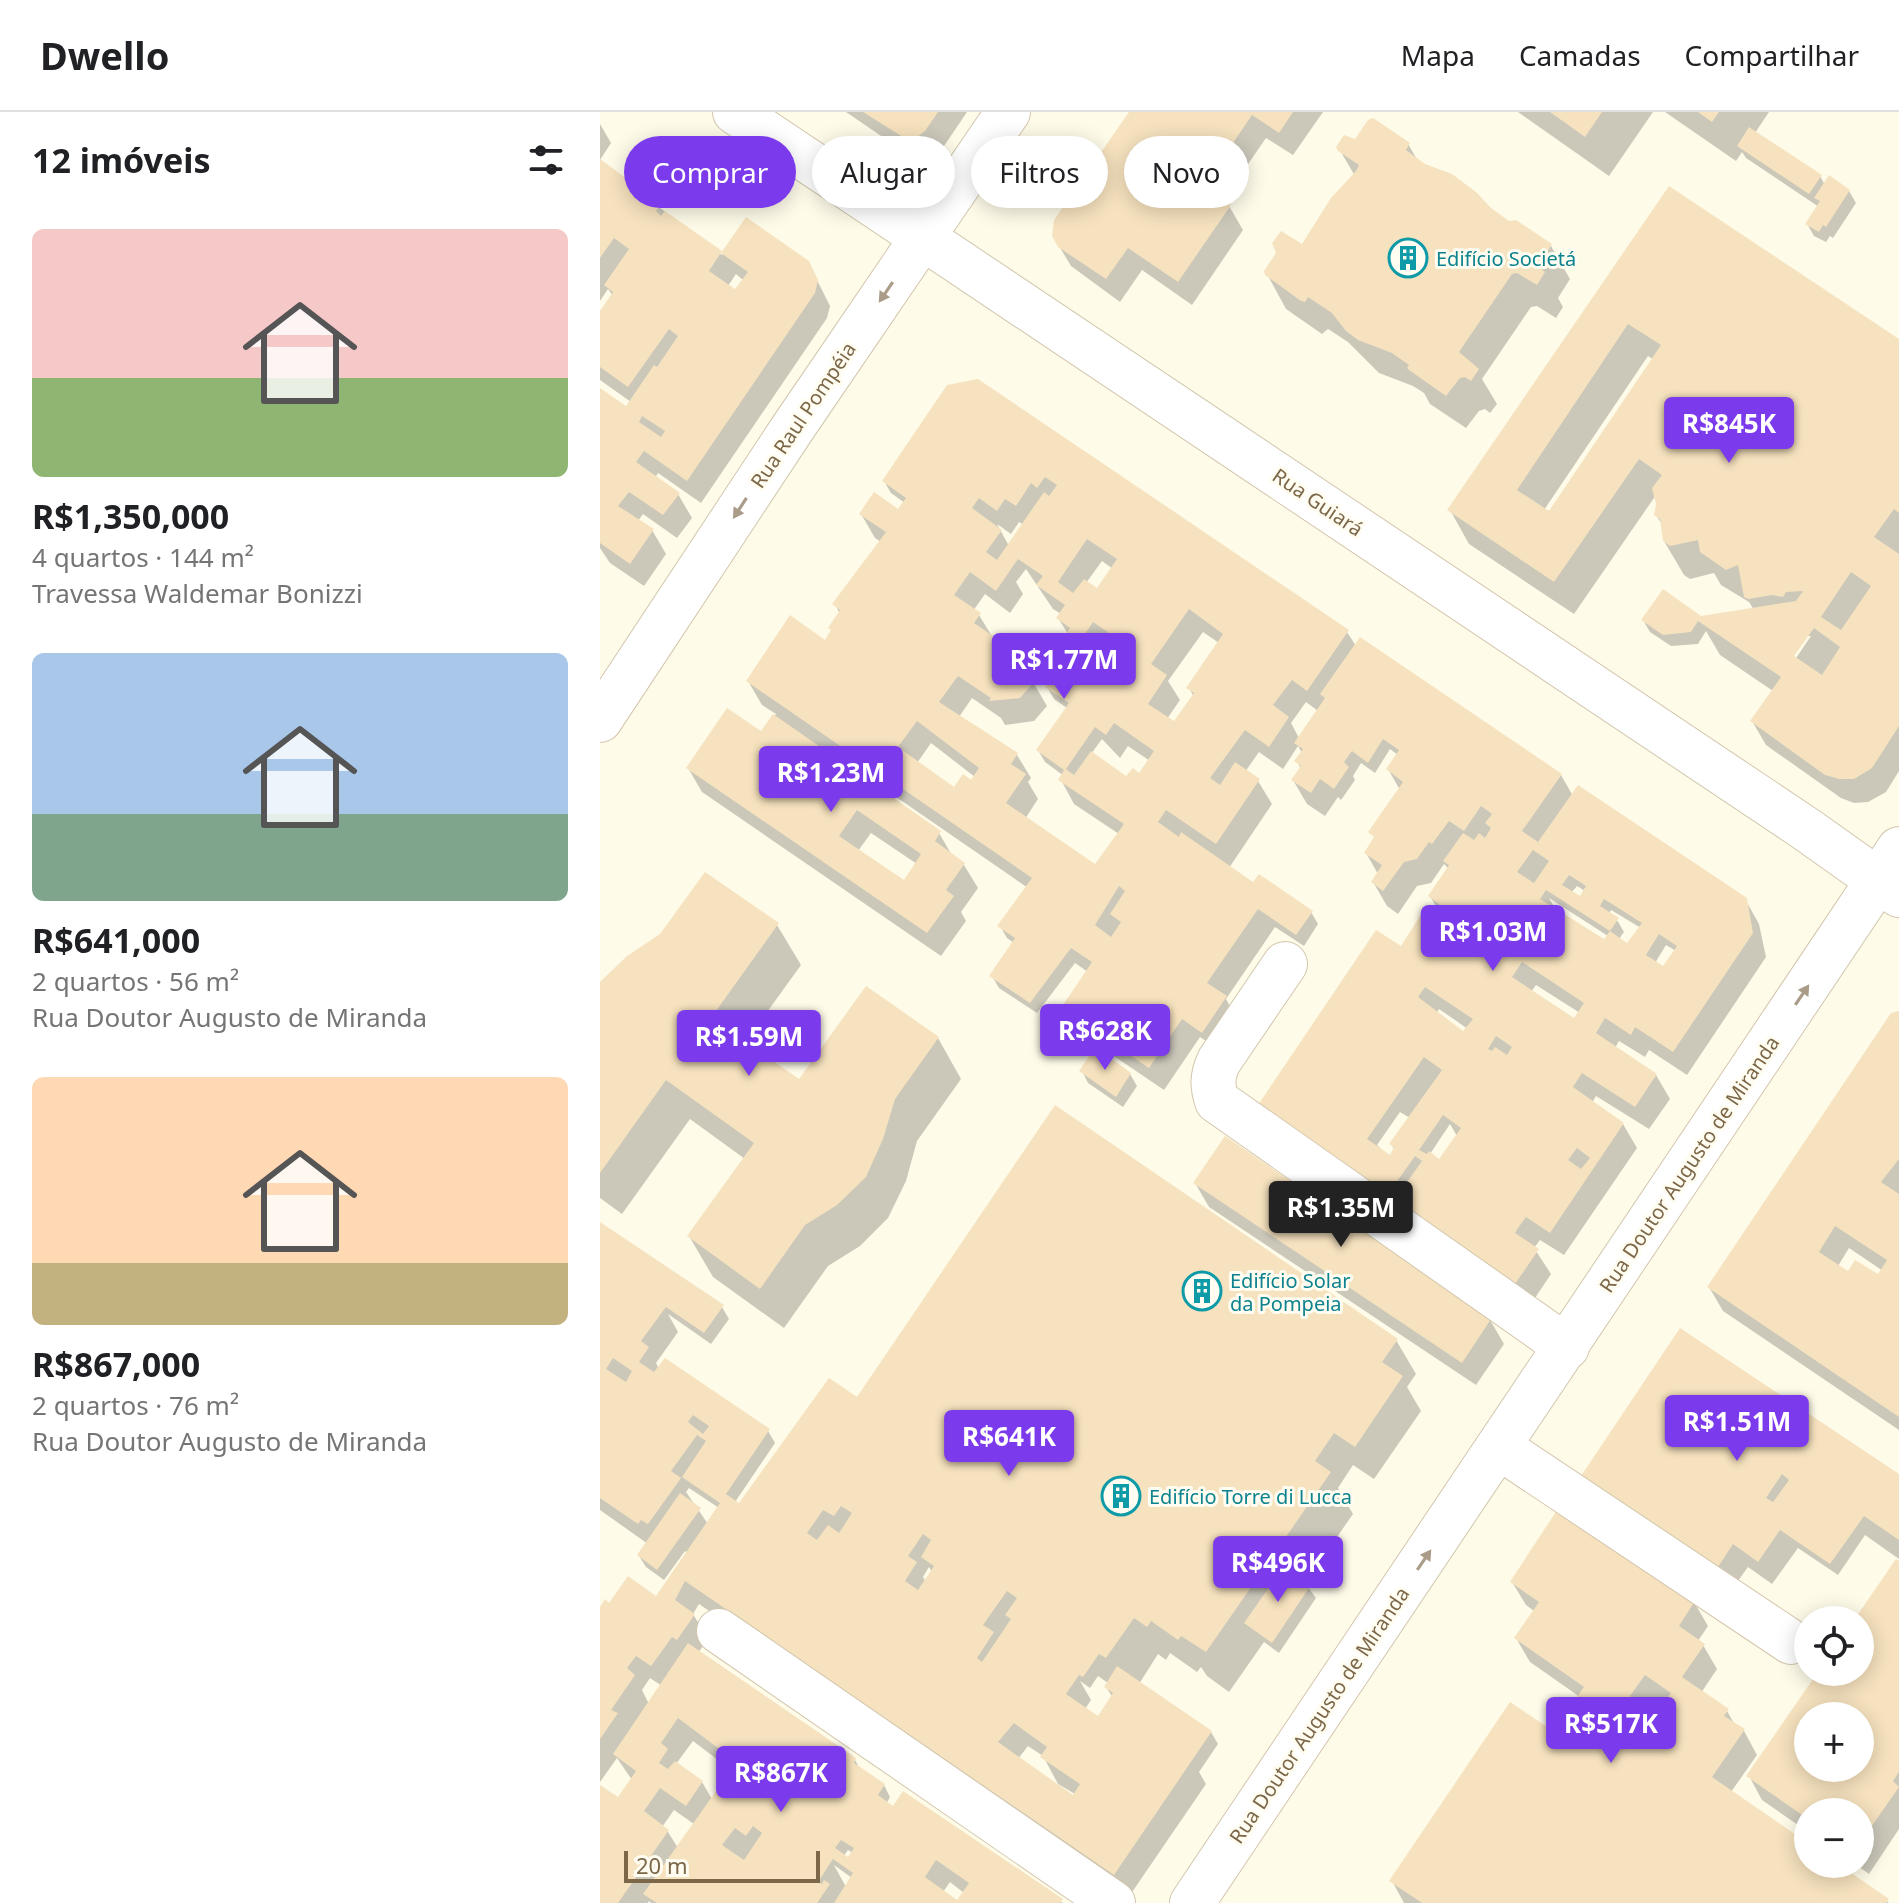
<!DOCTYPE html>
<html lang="pt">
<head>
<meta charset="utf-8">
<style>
  :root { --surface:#fff; --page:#f2f2f2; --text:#202124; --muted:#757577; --line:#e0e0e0; --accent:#7c3aed }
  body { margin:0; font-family:"Noto Sans",sans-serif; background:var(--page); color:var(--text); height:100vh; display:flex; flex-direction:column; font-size:30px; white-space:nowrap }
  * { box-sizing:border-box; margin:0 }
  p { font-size:26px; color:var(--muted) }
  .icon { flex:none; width:44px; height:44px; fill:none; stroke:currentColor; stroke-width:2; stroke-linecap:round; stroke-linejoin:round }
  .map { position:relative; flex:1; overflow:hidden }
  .side { display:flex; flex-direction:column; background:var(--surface); width:600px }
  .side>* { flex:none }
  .banner { position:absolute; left:24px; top:24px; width:760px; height:72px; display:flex; gap:16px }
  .fabs { position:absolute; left:1194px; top:1494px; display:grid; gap:16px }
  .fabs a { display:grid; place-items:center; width:80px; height:80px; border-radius:50%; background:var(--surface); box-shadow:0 4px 20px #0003; font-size:40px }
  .scale { position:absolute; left:24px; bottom:20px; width:196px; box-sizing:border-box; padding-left:8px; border:4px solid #7c6749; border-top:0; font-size:22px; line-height:28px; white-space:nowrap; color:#7c6749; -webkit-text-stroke:6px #fffdf1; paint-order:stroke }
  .price { position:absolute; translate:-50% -68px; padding:0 18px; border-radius:8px; background:var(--accent); color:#fff; font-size:26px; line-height:52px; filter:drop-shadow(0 2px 4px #0008) }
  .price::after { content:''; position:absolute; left:50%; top:48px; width:24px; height:18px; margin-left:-12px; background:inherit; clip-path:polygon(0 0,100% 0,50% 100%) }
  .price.active { background:#222; color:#fff }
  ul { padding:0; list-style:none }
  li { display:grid; align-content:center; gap:16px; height:424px; padding:0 32px }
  li span { display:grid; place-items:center; height:248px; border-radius:12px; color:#555 }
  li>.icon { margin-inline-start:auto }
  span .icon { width:144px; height:144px; fill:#fffc; stroke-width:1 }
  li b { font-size:34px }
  h2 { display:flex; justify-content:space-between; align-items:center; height:96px; padding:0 32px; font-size:34px }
  .tag { padding:0 28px; border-radius:36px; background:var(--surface); box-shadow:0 4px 20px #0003; font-size:28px; line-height:72px }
  .tag.active { background:var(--accent); color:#fff }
  header { display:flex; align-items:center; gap:48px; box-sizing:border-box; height:112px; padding:0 40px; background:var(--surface); border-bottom:2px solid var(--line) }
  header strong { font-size:38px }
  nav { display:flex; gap:44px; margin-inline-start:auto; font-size:28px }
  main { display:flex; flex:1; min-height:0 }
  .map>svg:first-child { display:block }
</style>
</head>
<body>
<header>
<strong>Dwello</strong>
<nav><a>Mapa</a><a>Camadas</a><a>Compartilhar</a></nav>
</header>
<main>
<section class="side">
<h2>12 imóveis<svg class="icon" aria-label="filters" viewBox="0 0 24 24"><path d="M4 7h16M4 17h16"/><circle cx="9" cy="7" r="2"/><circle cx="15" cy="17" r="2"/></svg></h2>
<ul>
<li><span style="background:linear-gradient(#f6c9c9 60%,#8fb573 0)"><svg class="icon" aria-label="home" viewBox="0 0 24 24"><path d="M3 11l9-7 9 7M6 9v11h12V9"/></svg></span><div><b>R$1,350,000</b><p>4 quartos · 144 m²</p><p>Travessa Waldemar Bonizzi</p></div></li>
<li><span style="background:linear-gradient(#a9c7e8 65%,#7fa58c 0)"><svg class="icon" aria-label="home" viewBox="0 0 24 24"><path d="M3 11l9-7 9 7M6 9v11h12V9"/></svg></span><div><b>R$641,000</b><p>2 quartos · 56 m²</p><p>Rua Doutor Augusto de Miranda</p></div></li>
<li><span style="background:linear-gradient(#ffd9b3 75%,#c2b280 0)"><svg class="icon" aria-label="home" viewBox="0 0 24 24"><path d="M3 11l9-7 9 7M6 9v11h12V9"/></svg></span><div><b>R$867,000</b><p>2 quartos · 76 m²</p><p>Rua Doutor Augusto de Miranda</p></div></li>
</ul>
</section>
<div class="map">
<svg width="1299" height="1791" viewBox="0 0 1299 1791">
  <rect width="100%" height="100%" fill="#fefbe9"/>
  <g fill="#0003" fill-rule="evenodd">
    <polygon points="246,0 367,0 338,43 327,51 315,47"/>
    <polygon points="531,0 723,0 693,43 666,26 622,90 629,94 643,118 592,193 542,158 520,190 471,154 456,129"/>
    <polygon points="918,0 1053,0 1009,64"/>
    <polygon points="1065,0 1169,0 1155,21 1220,64 1225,73 1249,79 1256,91 1233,126 1230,124 1226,130 1214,124 1207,112 1219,95 1146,46 1142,40 1136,49"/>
    <polygon points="0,12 11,31 0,48"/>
    <polygon points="756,29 808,32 818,49 889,98 951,134 970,167 958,186 963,195 956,206 937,194 931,195 882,267 897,292 890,301 885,297 879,299 866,316 830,292 824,281 813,274 779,261 748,230 728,217 722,222 686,197 667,162 703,135 755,64 738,35"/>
    <path d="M0,50L122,143L146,108L208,150L230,194L227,206L101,391L58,361L55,366L78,382L92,406L77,426L43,402L38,409L52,418L66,442L44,474L10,451L0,436V278L27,296L31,290L0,268V203L13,184L8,177L0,189ZM136,162L144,169L136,180L128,174Z"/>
    <path d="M1069,77L1299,230V659L1286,680L1268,690L1254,691L1241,686L1166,633L1152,609L1173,579L1120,543L1106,519L1098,532L1071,534L1050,520L1043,508L1102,507L1154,498L1149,490L1121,473L1114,461L1090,467L1084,463L1064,429L1063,414L1056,403V383L974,502L869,432L850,398ZM1048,244L1054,248L949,402L944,398ZM1206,524H1211L1196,546H1191Z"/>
    <path d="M348,275L747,520L756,534L961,663L973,684L1145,787L1159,812L1166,845L1087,963L1049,938L1045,945L1019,929L1015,936L1056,963L1070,987L1049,1017L996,984L992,991L1023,1012L1037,1036L964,1143L940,1128L934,1136L951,1162L929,1195L672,1020L801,837L861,833L867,825L844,808L830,784L849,757L844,752L831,771L817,774L798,802L787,794L773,770L778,762L766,741L775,727L771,720L800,678L788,657L798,643L790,637L775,661L761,651L753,664L755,668L741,688L738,685L725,704L707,692L693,668L701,657L697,649L702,641L698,634L683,657L659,640L645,660L658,669L672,692L629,756L654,773L711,800L718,812L704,834L675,815L626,887L632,898L609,931L600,925L564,978L477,919L464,896L488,860L475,851L437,901L399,876L392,864L414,831L407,826L400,814L428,776L241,647L238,650L339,721L353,745L364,753L378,776L361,800L366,809L341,844L102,680L88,656L161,622L176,602L162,593L148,569L225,531L240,502L235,492L281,430L275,426L261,402L299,400L305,391L291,381L284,369ZM419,410L424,413L409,434L397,412L411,422ZM502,449L513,457L497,479L486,471ZM426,457L453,497L461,502L458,506L468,522L453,544L460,557L447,575L454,587L467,596L438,638L445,650L464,664L461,668L474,692L519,722L495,757L425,707L438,687L428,670L431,666L417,643L359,605L372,586L401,606L405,613L434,609L447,594L433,570L416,556L402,532L393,526L379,503L373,499L385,482L410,501L423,482L416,470ZM603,520L619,531L589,576L594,585L574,612L567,607L580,588L568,569ZM507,532L514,537L509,545L502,540ZM706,590L718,599L699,626L691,611ZM502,627L520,646L528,634L550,649L539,664L527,666L491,642ZM331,631L375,665L371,670L354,678L317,651ZM271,721L317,752L304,770L258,739ZM977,774L985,779L981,787L971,781ZM949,786L1008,824L1005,829L957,800ZM1011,798L1041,816L1028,834L1019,827L1024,820L1017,808L1009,802ZM1066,833L1076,839L1064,857L1055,851ZM936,873L980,901L974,908L931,880ZM839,897L868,917L864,922L836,902ZM800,1000L810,1006L791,1032L795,1038L791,1046L777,1033ZM850,1012L857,1024L839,1050L830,1042Z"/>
    <polygon points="177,813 201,853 144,932 199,970 338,926 361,967 317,1029 306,1069 288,1106 260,1134 228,1154 184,1216 113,1165 89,1124 145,1047 90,1007 22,1102 0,1086 0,872"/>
    <path d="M1299,901V1318L1123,1199L1109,1175ZM1249,1136L1283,1159L1278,1165L1248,1161L1238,1154Z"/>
    <polygon points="482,959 530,962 537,974 523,995 488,971"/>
    <polygon points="595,1071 890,1208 904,1232 876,1273 609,1095"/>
    <path d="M0,1112L122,1195L129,1207L111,1232L68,1202L78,1220L56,1251L59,1257L168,1319L175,1331L135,1390L140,1394L257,1288L796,1228L816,1262L807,1275L821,1299L774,1367L753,1353L738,1376L753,1402L705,1471L716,1486L679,1541L664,1530L629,1580L607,1564L601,1555L597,1560L570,1541L566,1548L558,1542L539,1572L611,1620L618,1632L599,1660L606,1672L528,1786L99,1492L93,1502L108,1527L98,1541L255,1648L260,1657L284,1673L290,1685L286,1692L463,1791H51L49,1789L48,1791H0V1675L18,1688L32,1668L17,1646L0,1670V1499L10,1494L57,1487L88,1441L85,1439L64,1468L46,1455L39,1444L48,1432L0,1398ZM89,1376L119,1396L108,1412L86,1380ZM329,1455L332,1460L326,1470L323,1465ZM498,1564L508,1571L506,1575L513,1586L499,1607L485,1597L491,1588L480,1569L490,1576ZM50,1566L62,1574L49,1592L42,1578ZM93,1629L126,1654L121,1661L125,1668L112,1687L102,1670L76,1652ZM428,1634L443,1644L458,1672L475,1682L473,1686L418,1647ZM74,1698L94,1712L78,1736L68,1720L62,1715ZM248,1738L253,1741L248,1748L243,1745ZM234,1753L252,1766L246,1775ZM350,1770L364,1781L358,1790L343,1780Z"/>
    <polygon points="1081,1218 1299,1365 1299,1447 1265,1423 1238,1463 1198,1436 1172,1472 1148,1455 1130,1480 997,1388"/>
    <path d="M1299,1452V1717L1269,1762L1255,1752H1260V1700H1208V1720L1162,1688L1149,1664L1220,1560H1260V1508H1256ZM1208,1604H1260V1656H1208Z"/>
    <path d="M912,1470L1094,1490L1108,1514L1098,1529L1103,1533L1117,1557L1101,1581L1127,1599L1135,1613L1144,1619L1157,1643L1131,1680L1208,1734V1752H1234L1289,1791H804L792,1769L954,1622L980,1585L930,1550L916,1526L934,1499L926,1493ZM1059,1586L1066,1591L1051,1612L1046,1604Z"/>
  </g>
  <g fill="#f6e2be" fill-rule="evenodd">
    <polygon points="263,0 338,0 325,19 313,28 306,27"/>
    <polygon points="529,0 693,0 679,21 652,3 603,75 631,93 578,170 528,136 506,167 458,135 452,124 454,108"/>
    <polygon points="950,0 1002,0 985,25"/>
    <polygon points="1098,0 1119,0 1112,10"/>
    <polygon points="773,6 810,31 806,38 825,52 852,62 876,80 891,96 909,109 916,108 952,132 940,152 940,156 945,160 937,173 917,161 912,162 859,240 879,257 871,269 865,265 860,266 846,284 809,258 807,256 809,253 792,241 758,228 746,219 732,201 708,185 705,190 701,189 665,163 664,159 676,141 672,131 681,119 702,132 731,86 756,59 759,53 738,39 736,35 744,23 755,27 768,8"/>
    <polygon points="1149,15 1222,63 1209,82 1137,34"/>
    <path d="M0,47L61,92L56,99L61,104L65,99L122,139L109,159L135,177L148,160L121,141L146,105L209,149L218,168L215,181L87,369L44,339L36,350L80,381L63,403L29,380L18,394L54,417L30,452L0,431V276L26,294L54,253L57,255L78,224L69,217L28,275L0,255V199L13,180L4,173L29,137L14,126L0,146ZM42,304L65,319L61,325L39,310Z"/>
    <polygon points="1229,63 1250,78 1226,115 1223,113 1219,120 1205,112 1220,89 1214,86"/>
    <path d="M1069,74L1299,227V401L1294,397L1274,425L1299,442V614L1272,656L1254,667H1239L1225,663L1150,609L1181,565L1098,509L1091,520L1063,523L1041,508L1063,477L1101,504L1196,489L1203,479L1186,480L1183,485L1172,483L1148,487L1144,485L1138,453L1126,458L1100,440L1098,428L1070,434L1063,429L1060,407L1054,403L1056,392L1052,376L1062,363L1039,347L954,470L847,398ZM1028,212L1061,233L949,399L917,378ZM1251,460L1271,474L1241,518L1221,505ZM1214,516L1240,535L1222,563L1194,544Z"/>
    <path d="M378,267L749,518L707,579L692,568L673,593L689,605L669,635L645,618L610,666L620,673L635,650L660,667L616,732L566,698L558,710L579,725L581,720L653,770L659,762L713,799L696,823L658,797L607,871L627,884L602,921L582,907L549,956L461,896L492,850L471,836L430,891L389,864L415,826L397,814L432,766L146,569L190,503L225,528L231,518L228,516L240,498L232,492L286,420L259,402L274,380L298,397L306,386L282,369L347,273ZM445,365L457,373L449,384L444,380L397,448L386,440L402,418L372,396L379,386L397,399L405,387L416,394L431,371L437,376ZM487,427L517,447L497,476L484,467L473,481L458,470ZM418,447L443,464L436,473L465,493L456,506L470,516L450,544L461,552L445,575L469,591L436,638L464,658L458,668L524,712L495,752L406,691L426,662L411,652L418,641L339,590L358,564L391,586L389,589L420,586L435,569L395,542L403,531L374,511L381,501L354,483L370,460L396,479ZM589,497L623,522L586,576L594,581L574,609L548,592L567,563L551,552ZM493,510L519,528L509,543L483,525ZM317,609L379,656L371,668L363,662L354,675L298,635ZM514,611L554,639L539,661L533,656L526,664L491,639L474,663L466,657L495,615L506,623ZM519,774L525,779L510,802L521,810L511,825L495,813Z"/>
    <path d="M760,525L962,662L922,719L938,730L978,673L1147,786L1153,821L1073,940L1035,915L1031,923L1005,906L996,921L1057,962L1035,995L982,961L973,975L1024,1011L950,1121L926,1105L918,1116L915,1121L939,1137L915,1172L793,1090L822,1049L815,1044L786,1085L656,996L776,818L801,834L820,804L861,831L871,816L828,784L849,753L843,749L863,721L874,728L879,721L885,726L891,716L885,711L892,702L881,694L864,719L849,709L832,732L829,730L817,747L804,750L783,779L771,770L782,753L764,741L774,725L768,720L803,670L786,657L799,638L783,627L768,651L752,639L744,650L749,655L734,677L720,667L711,681L691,668L701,654L694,649L703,637L694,631L725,586L720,582ZM933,738L949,749L934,771L917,760ZM969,763L986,774L980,784L962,773ZM946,778L1010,819L1019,806L1000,794L1004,787L1042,811L1027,831L1010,819L1004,827L940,787ZM1059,822L1077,834L1063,854L1046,843ZM922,850L984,891L974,906L912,865ZM825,875L873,907L863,919L818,885ZM896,924L912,935L907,943L895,935L892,939L888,937ZM824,945L842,958L789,1032L794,1035L790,1043L767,1027ZM843,1003L861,1016L839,1047L829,1039L827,1042L819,1038ZM977,1036L990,1046L981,1057L968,1048Z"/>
    <path d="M127,596L161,619L173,602L341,719L335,729L365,751L346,778L354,784L327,821L86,656ZM257,698L321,742L304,768L239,724Z"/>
    <polygon points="105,760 179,811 111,906 199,967 266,874 339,925 295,987 283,1027 266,1065 237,1093 205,1113 160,1177 87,1124 154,1031 66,968 0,1061 0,870 27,844 60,822"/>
    <path d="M1299,899V1047L1281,1070L1299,1082V1305L1107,1175L1291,901ZM1235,1114L1287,1148L1278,1162L1255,1148L1248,1159L1219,1140Z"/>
    <polygon points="495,935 531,961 516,985 479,959"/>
    <path d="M455,993L798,1227L782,1250L803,1264L755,1335L734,1321L715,1349L731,1360L606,1540L581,1524L578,1528L551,1509L547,1515L534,1506L506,1546L499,1542L483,1565L479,1563L466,1582L498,1604L513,1581L504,1575L517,1554L612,1619L514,1763L85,1469L75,1488L95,1502L77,1528L72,1525L51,1554L36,1544L27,1556L35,1563L11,1598L18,1601L0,1627V1495L5,1487L9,1491L28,1464L56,1484L120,1391L82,1365L106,1329L97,1323L71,1359L81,1366L48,1412L41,1408L38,1412L0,1386V1110L124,1193L104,1221L66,1195L41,1229L49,1235L39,1250L54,1260L65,1246L170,1317L126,1382L139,1391L229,1266L257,1285ZM13,1246L32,1259L26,1270L6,1257ZM93,1303L109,1314L103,1322L88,1310ZM241,1394L252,1401L239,1421L228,1413L217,1428L207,1421L223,1398L234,1404ZM323,1422L331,1428L321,1445L334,1454L318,1478L305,1469L317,1450L308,1444ZM407,1479L417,1486L405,1503L411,1507L382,1550L377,1546L394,1520L383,1513ZM414,1611L447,1635L440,1645L480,1672L473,1683L398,1630Z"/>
    <polygon points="625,1024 891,1207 862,1251 593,1071"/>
    <path d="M1080,1216L1299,1362V1428L1264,1404L1230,1452L1180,1418L1158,1450L1133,1432L1116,1458L981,1364ZM1182,1362L1189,1368L1173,1390L1166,1386Z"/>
    <polygon points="80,1381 101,1396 57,1458 37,1443"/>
    <path d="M959,1395L1095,1489L1079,1514L1105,1532L1082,1565L1129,1597L1124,1604L1145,1617L1112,1665L1208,1731V1752H1238L1289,1787L1286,1791H822L789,1769L910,1590L953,1619L984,1575L914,1526L939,1490L910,1470ZM1045,1563L1071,1581L1045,1618L1032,1609L1042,1593L1030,1584Z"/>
    <path d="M1296,1447L1299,1449V1660L1293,1669L1299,1675L1260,1731V1700H1208V1707L1146,1664L1218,1560H1260V1508H1254ZM1208,1604H1260V1656H1208Z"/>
    <polygon points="684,1454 711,1473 672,1531 644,1511"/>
    <path d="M88,1531L256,1646L254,1651L285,1672L278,1683L293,1694L303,1679L463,1787L460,1791H234L253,1761L233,1747L218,1770L222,1772L224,1768L230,1772L217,1791H57L43,1782L126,1665L119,1660L130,1645L78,1606L61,1631L68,1637L59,1651L68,1657L75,1649L103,1669L86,1694L60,1676L44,1699L69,1718L18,1791H0V1673L18,1685L36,1659L13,1642ZM170,1665L182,1672L175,1681L165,1673ZM153,1714L162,1721L144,1748L122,1733L135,1716L146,1724ZM241,1728L254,1736L248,1745L235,1736ZM336,1748L369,1771L357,1788L325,1765Z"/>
  </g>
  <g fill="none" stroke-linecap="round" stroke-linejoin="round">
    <defs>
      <g id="minor">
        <polyline points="0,608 192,317 408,0"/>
        <path d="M685,852L619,949C612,964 612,974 617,989L967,1235"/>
        <polyline points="899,1335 1191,1530"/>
        <polyline points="119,1519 513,1791"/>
        <polyline points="592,1791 1299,737"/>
      </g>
      <polyline id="tertiary" points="135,0 1206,717 1299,783"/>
    </defs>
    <use href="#minor" stroke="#d3c6ad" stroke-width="46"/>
    <use href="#tertiary" stroke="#d3c6ad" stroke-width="46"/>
    <use href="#minor" stroke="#fff" stroke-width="44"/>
    <use href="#tertiary" stroke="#fff" stroke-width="44"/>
  </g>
  <defs><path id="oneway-solid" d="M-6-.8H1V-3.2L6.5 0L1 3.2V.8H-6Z" transform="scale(2)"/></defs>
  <g fill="#aa9c89">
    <use href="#oneway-solid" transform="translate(286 180) rotate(124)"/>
    <use href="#oneway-solid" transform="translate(140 396) rotate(123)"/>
    <use href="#oneway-solid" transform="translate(1202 883) rotate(-56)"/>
    <use href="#oneway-solid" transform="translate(824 1448) rotate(-56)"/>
  </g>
  <defs>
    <symbol id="building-ring" viewBox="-11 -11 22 22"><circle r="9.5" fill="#fffdf1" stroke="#0f9aa8" stroke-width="1.5"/><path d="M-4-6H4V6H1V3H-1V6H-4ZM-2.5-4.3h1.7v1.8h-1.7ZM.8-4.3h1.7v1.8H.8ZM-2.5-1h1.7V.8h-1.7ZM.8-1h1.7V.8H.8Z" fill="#0f9aa8"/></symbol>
  </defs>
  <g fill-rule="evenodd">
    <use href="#building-ring" x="786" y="124" width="44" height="44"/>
    <use href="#building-ring" x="580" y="1157" width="44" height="44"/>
    <use href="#building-ring" x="499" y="1362" width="44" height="44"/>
  </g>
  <g text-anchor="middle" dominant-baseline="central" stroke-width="6" stroke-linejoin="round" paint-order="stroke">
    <g font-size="20" fill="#0d838f" stroke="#fffdf1" text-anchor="start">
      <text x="836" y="146">Edifício Societá</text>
      <text x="630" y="1168">Edifício Solar<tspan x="630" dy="23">da Pompeia</tspan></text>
      <text x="549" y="1384">Edifício Torre di Lucca</text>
    </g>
    <g font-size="20" fill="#7c6749" stroke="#fffdf1">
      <text transform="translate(203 303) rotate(-56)">Rua Raul Pompéia</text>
      <text transform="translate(718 390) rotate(34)">Rua Guiará</text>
      <text transform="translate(1089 1052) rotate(-56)">Rua Doutor Augusto de Miranda</text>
      <text transform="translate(719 1603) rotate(-56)">Rua Doutor Augusto de Miranda</text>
    </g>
  </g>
</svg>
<div class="fabs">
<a><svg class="icon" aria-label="locate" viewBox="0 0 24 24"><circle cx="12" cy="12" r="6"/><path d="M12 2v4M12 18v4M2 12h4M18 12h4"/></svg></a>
<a>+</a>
<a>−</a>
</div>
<div class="scale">20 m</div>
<b class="price" style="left:1129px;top:353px">R$845K</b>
<b class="price" style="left:464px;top:589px">R$1.77M</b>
<b class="price" style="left:231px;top:702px">R$1.23M</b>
<b class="price" style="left:893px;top:861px">R$1.03M</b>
<b class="price" style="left:505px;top:960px">R$628K</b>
<b class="price" style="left:149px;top:966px">R$1.59M</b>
<b class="price active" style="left:741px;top:1137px">R$1.35M</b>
<b class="price" style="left:1137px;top:1351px">R$1.51M</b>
<b class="price" style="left:409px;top:1366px">R$641K</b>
<b class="price" style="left:678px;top:1492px">R$496K</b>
<b class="price" style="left:1011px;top:1653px">R$517K</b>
<b class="price" style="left:181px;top:1702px">R$867K</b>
<div class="banner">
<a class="tag active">Comprar</a>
<a class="tag">Alugar</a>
<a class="tag">Filtros</a>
<a class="tag">Novo</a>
</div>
</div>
</main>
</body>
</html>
